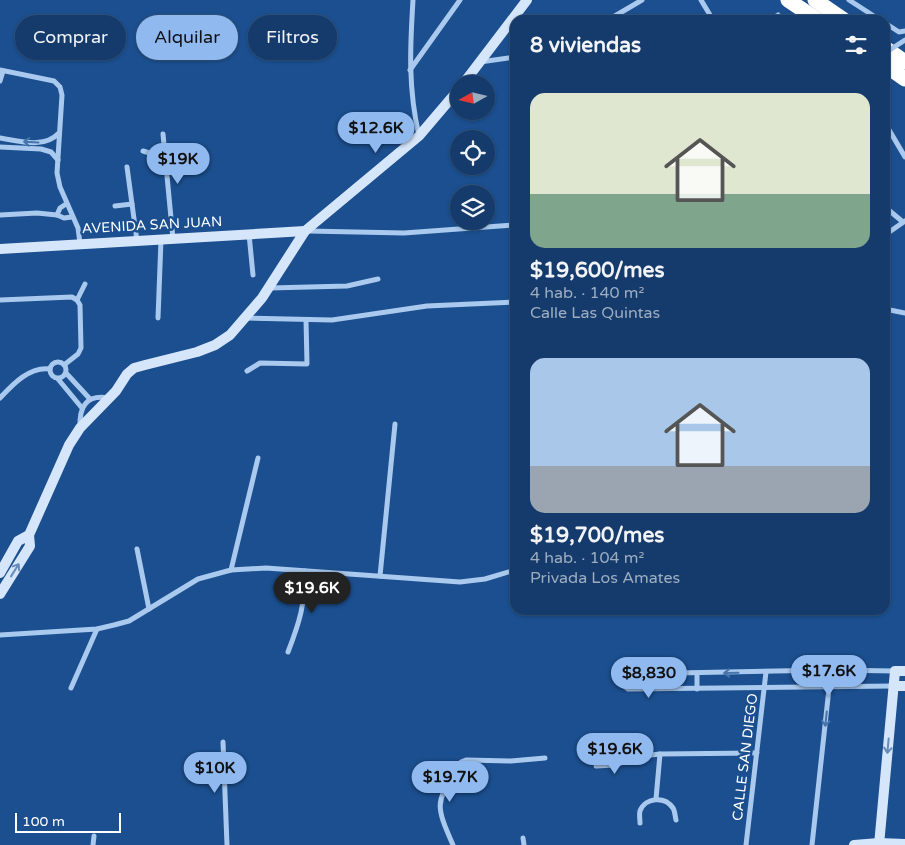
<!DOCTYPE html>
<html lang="es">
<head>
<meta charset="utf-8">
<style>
  :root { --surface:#143b6b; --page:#214673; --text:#f1f3f6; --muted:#9dadc1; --line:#33557e; --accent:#90b9f0 }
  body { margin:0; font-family:"Varela Round",sans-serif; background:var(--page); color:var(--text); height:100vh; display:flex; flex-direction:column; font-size:19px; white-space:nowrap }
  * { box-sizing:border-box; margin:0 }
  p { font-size:16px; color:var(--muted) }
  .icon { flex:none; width:28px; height:28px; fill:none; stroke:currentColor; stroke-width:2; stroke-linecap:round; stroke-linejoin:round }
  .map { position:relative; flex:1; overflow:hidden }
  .sheet { position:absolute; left:510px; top:15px; width:380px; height:600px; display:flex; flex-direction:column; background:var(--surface); border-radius:15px; box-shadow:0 1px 4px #0004,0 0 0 1px var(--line) }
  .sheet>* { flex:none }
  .banner { position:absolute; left:15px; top:15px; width:420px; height:45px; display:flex; gap:10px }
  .needle { width:32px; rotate:262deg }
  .buttons { position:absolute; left:450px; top:75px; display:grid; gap:10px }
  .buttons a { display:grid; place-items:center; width:45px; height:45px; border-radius:50%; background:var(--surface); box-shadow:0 1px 4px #0004,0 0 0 1px var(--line); font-size:25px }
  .scale { position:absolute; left:15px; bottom:12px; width:106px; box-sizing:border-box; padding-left:5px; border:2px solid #fff; border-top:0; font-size:14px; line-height:18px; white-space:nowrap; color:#fff; -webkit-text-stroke:4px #1b4f8f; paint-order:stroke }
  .price { position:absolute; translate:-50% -42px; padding:0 11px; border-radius:18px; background:var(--accent); color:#111; font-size:16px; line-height:32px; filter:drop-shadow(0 1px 2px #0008) }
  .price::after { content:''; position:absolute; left:50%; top:30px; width:15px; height:11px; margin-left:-8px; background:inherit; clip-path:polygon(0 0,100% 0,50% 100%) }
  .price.active { background:#222; color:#fff }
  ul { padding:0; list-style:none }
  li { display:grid; align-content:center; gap:10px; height:265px; padding:0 20px }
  li span { display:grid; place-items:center; height:155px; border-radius:15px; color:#555 }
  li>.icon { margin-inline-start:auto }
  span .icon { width:90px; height:90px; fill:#fffc; stroke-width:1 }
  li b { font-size:21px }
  h2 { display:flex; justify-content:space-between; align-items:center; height:60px; padding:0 20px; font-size:21px }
  .tag { padding:0 18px; border-radius:22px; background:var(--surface); box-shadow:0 1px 4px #0004,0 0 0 1px var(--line); font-size:18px; line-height:45px }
  .tag.active { background:var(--accent); color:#111 }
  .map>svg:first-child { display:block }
</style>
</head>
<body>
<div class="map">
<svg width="905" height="845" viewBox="0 0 905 845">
  <rect width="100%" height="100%" fill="#1b4f8f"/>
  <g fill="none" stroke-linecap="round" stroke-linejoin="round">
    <g stroke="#a9c9ee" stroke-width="5">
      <path d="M413,0C410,48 408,88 419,136"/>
      <polyline points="701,0 713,20"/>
      <polyline points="849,0 880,20"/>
      <polyline points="608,20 642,0"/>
      <polyline points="770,20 778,15"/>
      <polyline points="885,23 899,32 905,31"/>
      <polyline points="480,62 515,57"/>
      <polyline points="0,70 54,81 60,87 62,95 57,173 60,187 78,228 80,243"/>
      <polyline points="410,70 460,0"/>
      <polyline points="0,81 3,71"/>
      <polyline points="885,123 905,157"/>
      <polyline points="163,134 173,239"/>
      <path d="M0,138C20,141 44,149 59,133"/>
      <polyline points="0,147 41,149 51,152 58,160"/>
      <polyline points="143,151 166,158"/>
      <polyline points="127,167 137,241"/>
      <polyline points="115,206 132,204"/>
      <polyline points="885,207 903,222"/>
      <polyline points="0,215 37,213 57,215 64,218 72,217"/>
      <polyline points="57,215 60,208 66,204"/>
      <polyline points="308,231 404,233 515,225"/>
      <polyline points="249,234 253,275"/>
      <polyline points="885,235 905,221"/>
      <polyline points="270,288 347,286 378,279"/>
      <polyline points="0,300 72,297 77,300 80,305 81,348 78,354 64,365"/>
      <polyline points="77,300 85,284"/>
      <polyline points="885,309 905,313"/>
      <polyline points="158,318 161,240"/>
      <polyline points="245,318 332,320 427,306 515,302"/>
      <circle cx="58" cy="370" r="8"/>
      <polyline points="247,371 260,363 307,364 306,320"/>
      <polyline points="66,373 90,399"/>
      <polyline points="58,379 82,408"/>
      <path d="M0,398C13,384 30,366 50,369"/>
      <path d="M80,428C79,407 86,394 109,398"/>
      <polyline points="137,549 149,609"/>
      <polyline points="231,570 258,458"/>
      <polyline points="380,576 395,424"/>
      <polyline points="0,635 97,629 114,625 129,621 198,579 231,570 266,568 460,582 485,579 515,570"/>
      <path d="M288,652C300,621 305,604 305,571"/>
      <polyline points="893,686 628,689 624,686 623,681 627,674 831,670 895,671"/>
      <polyline points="71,688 97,629"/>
      <polyline points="697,689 697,674"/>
      <polyline points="223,742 227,845"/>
      <polyline points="596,766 614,765 621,763 632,757 660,754 757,753"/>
      <polyline points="656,799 660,754"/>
      <path d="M640,823C640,820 639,814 640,811C645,797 665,796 673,808C675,811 675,816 676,820"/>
      <polyline points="523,838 524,845"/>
      <polyline points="93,845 94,836"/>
      <path d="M453,845C433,800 437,803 461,762L466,760L511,761L545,758"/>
      <polyline points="746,845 766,672"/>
      <polyline points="812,845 831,670"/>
    </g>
    <g stroke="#d6e6fa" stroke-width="10">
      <polyline points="463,84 527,0"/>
      <polyline points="0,249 305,231"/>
      <polyline points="0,573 18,541 29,535"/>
      <polyline points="0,594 30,546 29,535 69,445 80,428 116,391 127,374 134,368 145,365 197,352 215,345 230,335 262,298 305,231 419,136 459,89"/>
      <polyline points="894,686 905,686"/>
      <polyline points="854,845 879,843 905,844"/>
      <polyline points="879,845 895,671 905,671"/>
    </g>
    <g stroke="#fff" stroke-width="15">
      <polyline points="788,0 818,20"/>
      <polyline points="815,0 844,20"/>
      <polyline points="885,48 905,62"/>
      <polyline points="885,65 905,79"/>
    </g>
    <polyline stroke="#a9c9ee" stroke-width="5" points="885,53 905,40"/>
  </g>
  <defs><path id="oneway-shaft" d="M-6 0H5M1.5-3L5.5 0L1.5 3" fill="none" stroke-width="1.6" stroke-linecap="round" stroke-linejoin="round" transform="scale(1.25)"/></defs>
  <g stroke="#4674ac">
    <use href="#oneway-shaft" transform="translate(31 142) rotate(-177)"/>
    <use href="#oneway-shaft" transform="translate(731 673) rotate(179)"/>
    <use href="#oneway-shaft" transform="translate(826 719) rotate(96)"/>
  </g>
  <g stroke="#668bba">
    <use href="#oneway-shaft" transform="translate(15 570) rotate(-58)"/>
    <use href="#oneway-shaft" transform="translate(888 746) rotate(95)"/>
  </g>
  <g text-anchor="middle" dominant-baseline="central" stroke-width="5" stroke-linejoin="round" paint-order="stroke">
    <g font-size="14" fill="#fff" stroke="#1b4f8f">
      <text transform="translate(152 225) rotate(-3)">AVENIDA SAN JUAN</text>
      <text transform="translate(745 757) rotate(-83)">CALLE SAN DIEGO</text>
    </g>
  </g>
</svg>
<div class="buttons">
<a><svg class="needle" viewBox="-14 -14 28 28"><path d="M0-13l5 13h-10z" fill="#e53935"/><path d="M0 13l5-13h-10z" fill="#9dadc1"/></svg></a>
<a><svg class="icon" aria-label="locate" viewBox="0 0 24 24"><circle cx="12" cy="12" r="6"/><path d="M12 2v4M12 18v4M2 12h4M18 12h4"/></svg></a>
<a><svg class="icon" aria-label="layers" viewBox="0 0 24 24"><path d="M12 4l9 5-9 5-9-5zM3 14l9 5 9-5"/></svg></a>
</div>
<div class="scale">100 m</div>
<b class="price" style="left:376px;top:154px">$12.6K</b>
<b class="price" style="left:178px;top:185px">$19K</b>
<b class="price active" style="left:312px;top:614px">$19.6K</b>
<b class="price" style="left:829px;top:697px">$17.6K</b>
<b class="price" style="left:649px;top:699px">$8,830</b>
<b class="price" style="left:615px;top:775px">$19.6K</b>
<b class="price" style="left:215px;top:794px">$10K</b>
<b class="price" style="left:450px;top:803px">$19.7K</b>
<div class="banner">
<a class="tag">Comprar</a>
<a class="tag active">Alquilar</a>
<a class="tag">Filtros</a>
</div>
<section class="sheet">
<h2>8 viviendas<svg class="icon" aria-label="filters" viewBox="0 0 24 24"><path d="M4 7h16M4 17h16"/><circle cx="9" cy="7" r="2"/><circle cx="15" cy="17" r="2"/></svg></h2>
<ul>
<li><span style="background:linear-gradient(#dfe7d0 65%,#7fa58c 0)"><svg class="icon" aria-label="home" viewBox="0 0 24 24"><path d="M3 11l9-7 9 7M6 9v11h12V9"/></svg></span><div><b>$19,600/mes</b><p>4 hab. · 140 m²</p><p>Calle Las Quintas</p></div></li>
<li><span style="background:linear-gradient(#a9c7e8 70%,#9aa5b1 0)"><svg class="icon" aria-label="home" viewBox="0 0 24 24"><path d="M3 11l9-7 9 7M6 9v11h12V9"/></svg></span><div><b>$19,700/mes</b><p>4 hab. · 104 m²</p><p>Privada Los Amates</p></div></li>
</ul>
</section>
</div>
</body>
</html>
